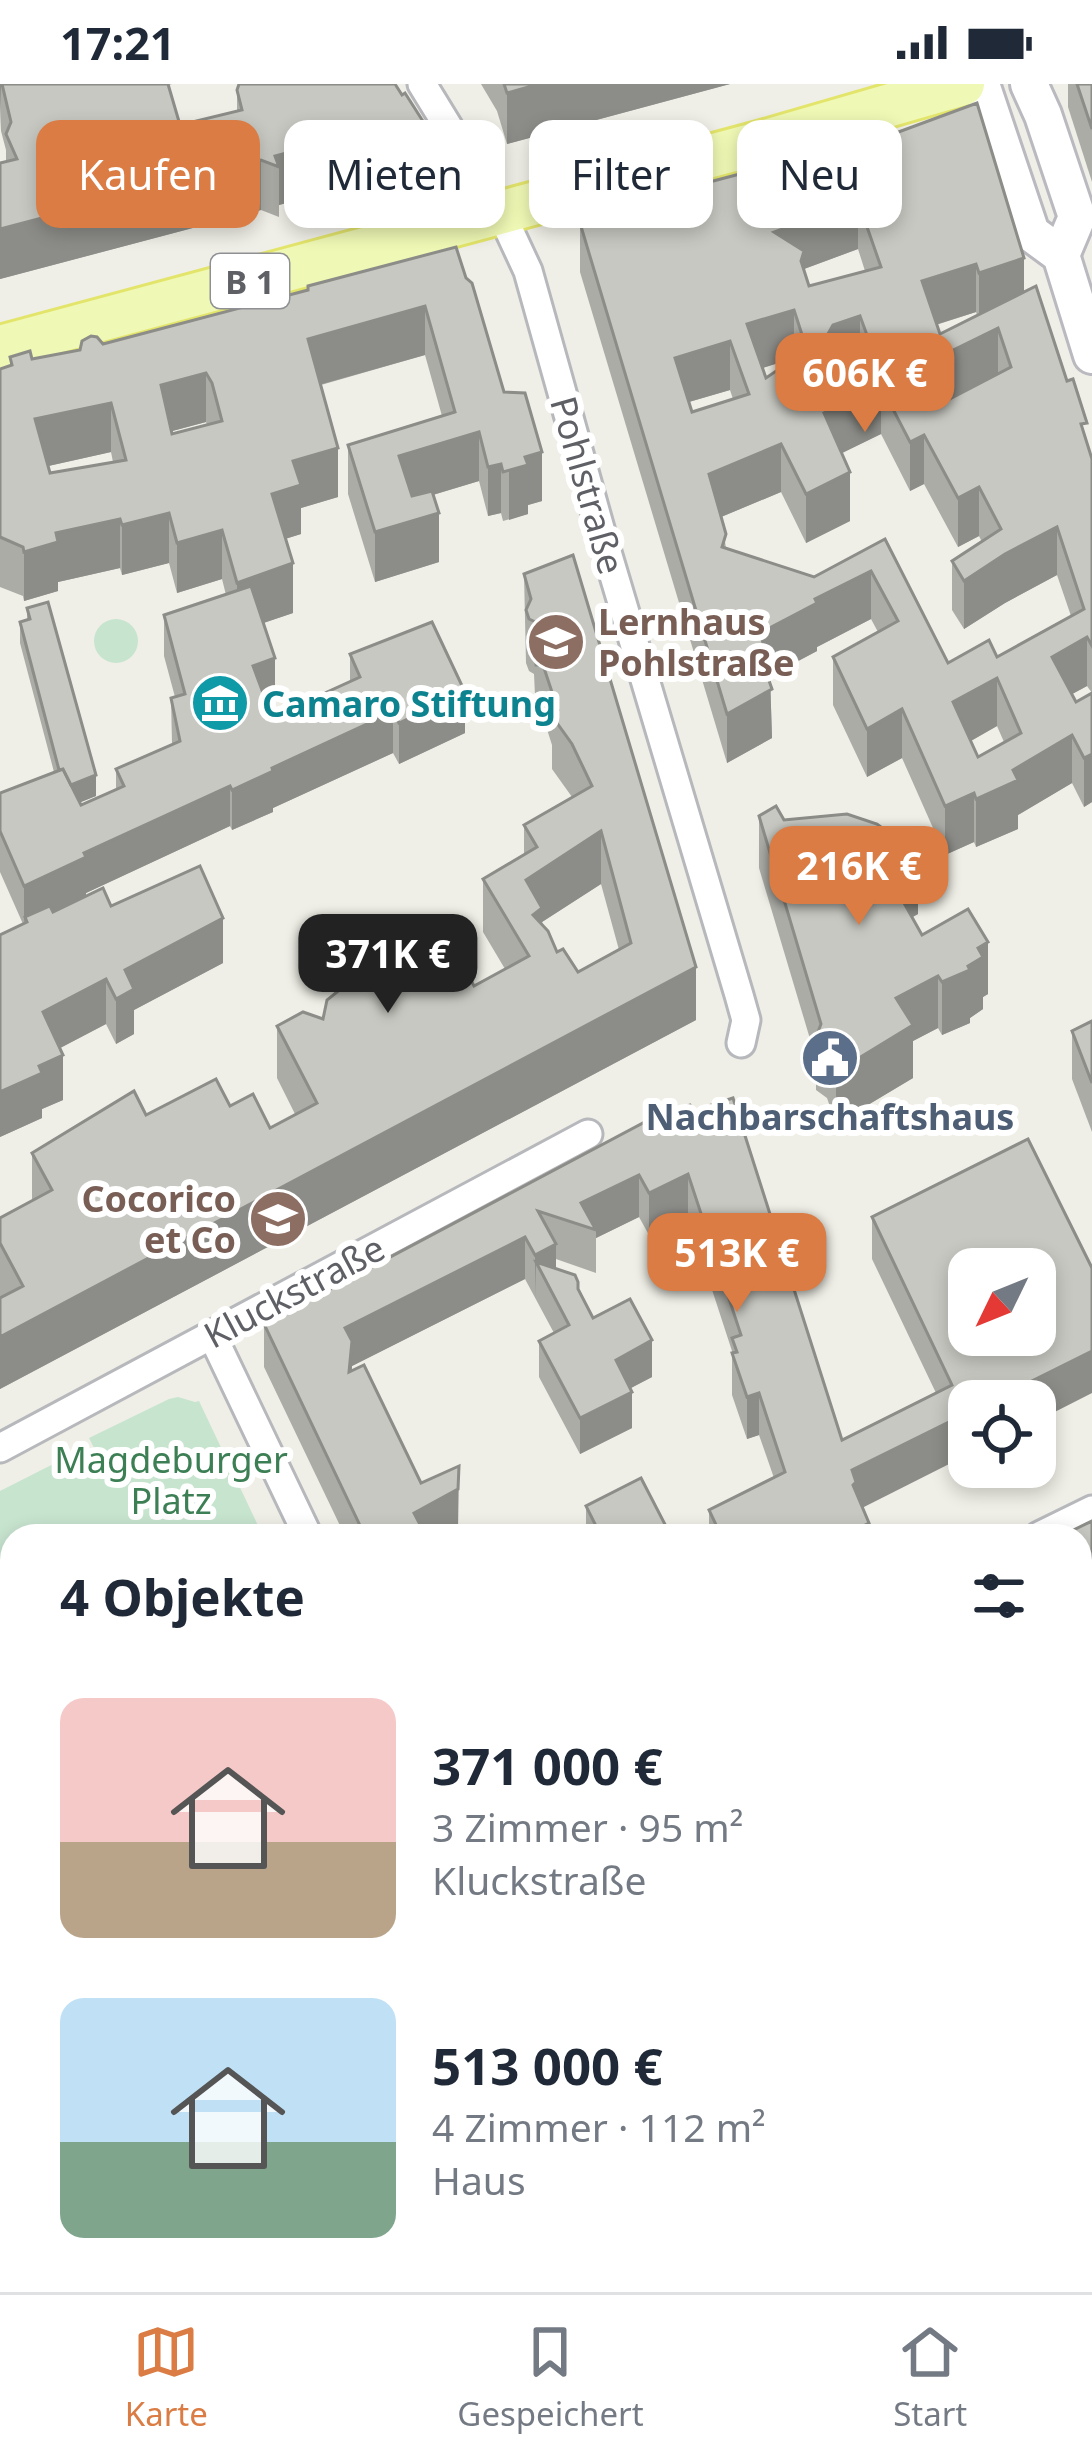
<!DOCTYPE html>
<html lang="de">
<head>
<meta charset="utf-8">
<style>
  :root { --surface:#fff; --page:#f6f6f7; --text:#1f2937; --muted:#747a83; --line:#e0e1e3; --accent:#da7c43 }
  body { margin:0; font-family:"Noto Sans",sans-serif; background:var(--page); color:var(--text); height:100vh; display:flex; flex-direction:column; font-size:45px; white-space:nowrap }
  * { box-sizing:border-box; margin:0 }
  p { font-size:39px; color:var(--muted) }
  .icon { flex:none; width:66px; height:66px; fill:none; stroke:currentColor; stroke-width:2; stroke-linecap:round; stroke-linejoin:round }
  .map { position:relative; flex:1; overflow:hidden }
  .side { position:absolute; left:0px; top:1440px; width:1092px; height:768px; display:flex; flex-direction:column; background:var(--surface); border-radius:36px 36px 0 0; box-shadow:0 6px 18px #0003 }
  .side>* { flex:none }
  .guide { position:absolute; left:36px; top:36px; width:1020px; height:108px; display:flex; gap:24px }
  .needle { width:78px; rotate:227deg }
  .tools { position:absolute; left:948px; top:1164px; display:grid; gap:24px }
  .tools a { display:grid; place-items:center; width:108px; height:108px; border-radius:24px; background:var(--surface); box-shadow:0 6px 18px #0003; font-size:60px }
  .price { position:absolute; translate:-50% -102px; padding:0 27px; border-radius:24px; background:var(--accent); color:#fff; font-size:39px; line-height:78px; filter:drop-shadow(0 3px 6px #0008) }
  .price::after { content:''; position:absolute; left:50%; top:72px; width:36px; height:27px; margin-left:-18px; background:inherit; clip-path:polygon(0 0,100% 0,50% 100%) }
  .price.active { background:#222; color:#fff }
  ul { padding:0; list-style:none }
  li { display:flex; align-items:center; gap:36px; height:300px; padding:0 60px }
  li span { display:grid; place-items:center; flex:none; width:336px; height:240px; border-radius:24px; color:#555 }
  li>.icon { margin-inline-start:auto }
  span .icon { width:144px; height:144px; fill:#fffc; stroke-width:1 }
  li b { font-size:51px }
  h2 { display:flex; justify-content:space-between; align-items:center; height:144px; padding:0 60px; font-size:51px }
  .chip { padding:0 42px; border-radius:24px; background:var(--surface); box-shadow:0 6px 18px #0003; font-size:42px; line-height:108px }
  .chip.active { background:var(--accent); color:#fff }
  .status { display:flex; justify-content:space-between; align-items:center; height:84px; padding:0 60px; background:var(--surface); direction:ltr }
  .status svg { height:33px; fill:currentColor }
  .tab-bar { display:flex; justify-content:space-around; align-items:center; height:168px; border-top:3px solid var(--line); background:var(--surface); font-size:33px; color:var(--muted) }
  .tab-bar a { display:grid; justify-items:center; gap:6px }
  .tab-bar .active { color:var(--accent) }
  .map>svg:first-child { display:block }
</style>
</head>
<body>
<div class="status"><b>17:21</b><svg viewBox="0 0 49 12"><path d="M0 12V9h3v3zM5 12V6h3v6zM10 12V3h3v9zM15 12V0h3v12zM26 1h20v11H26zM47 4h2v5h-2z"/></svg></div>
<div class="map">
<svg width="1092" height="2208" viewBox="0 0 1092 2208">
  <rect width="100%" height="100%" fill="#efefe7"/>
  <g fill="#c7e4cf">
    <circle cx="116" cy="557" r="22"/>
    <polygon points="178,1313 195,1318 199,1317 263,1452 12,1452 12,1527 0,1503 0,1407 79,1367 84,1377 97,1370 89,1354 169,1315"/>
  </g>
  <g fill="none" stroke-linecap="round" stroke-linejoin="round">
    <defs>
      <g id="street">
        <polyline points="422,0 501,129 528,187 601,448 739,911 746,936 741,959"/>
        <polyline points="212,1251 308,1452"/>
        <polyline points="0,1364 588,1050"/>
        <polyline points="1039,1452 1092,1426"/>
        <polyline points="0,1971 12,1965"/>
      </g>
      <g id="secondary">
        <polyline points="981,0 1031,149 1061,171 1092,271"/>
        <polyline points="1029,0 1043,31 1077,133 1061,171"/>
        <polyline points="0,1618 12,1643"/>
        <polyline points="278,2196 284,2208"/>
      </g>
      <polyline id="primary" points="0,263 759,59 963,0"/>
    </defs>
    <use href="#street" stroke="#b7b8bc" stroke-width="33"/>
    <use href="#secondary" stroke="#b9b9bf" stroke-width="42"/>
    <use href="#primary" stroke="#e3e56b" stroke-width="48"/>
    <use href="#street" stroke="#fff" stroke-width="27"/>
    <use href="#secondary" stroke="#fff" stroke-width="36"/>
    <use href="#primary" stroke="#eff8b4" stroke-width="42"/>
  </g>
  <g fill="#acaca7" fill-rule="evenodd">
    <polygon points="0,0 172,0 169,1 180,41 237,27 237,6 426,42 426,93 406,90 356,106 354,101 279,121 279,133 261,126 0,195 0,79 6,78 6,66 1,47"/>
    <polygon points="481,0 730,0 507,60 497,27"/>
    <polygon points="1068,0 1092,0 1092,98 1068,23"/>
    <path d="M865,57L1024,208L1092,375V718L1084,723L1072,699L1018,731V745L976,763L974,758L945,771L902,674L867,693L833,621V573L878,548L871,535L817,563V567L770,592L772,654L727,679L580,188V139ZM858,165L865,187L809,202L804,185ZM976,228L977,231L940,250L936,241ZM794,274L766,294L762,284ZM860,281L863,289L838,301L834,289ZM730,306L733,315L692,328L689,318ZM881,350L910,407L924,400L958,463L979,452L982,458L952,477V526L964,545L1005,519L1057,491L1071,532L997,573L948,579L885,455L814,493L726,464L721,433L781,408L806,459L850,437L841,369ZM1087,602L1092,609L1076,618L1072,610ZM997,642L1004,658L978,673L971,657Z"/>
    <path d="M456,163L542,417L528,421V430L503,437L501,429L488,432L479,397L433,411L439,478L375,498L348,410V361L442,332L425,271L321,301L338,413L301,424V450L285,455L293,529L263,539L275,614L266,618L272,633L350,597V570L465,649L399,680L393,669L273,724V728L232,746L230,742L86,809V812L111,822L223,879L134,926V950L116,960L106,940L60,964L63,1016L42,1025V1034L0,1053V851L23,840L0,788V709L54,688L20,559V538L27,536V524L96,712L80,718L81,721L116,705V685L172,660L171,614L175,613L164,572V531L226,511L222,495L177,509L169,479L122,491L120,484L58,498V507L24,517L23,512L0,503V285L10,282V273L32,275L103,260L308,206ZM206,338L207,341L172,350V347ZM111,368L113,378L50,389L48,382Z"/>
    <path d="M573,471L696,936L0,1305V1134L32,1117V1069L146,1031L230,1022L270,1044L295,1030L277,994V942L323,935L334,910V886L376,883L423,864L474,902L505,885L483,848V795L524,770V741L572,713L552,685V661L543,633H536L534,590L529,587L526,579L524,490ZM601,800L619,866L578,888L557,868L542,838Z"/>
    <polygon points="759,732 784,736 918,830 912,833 922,851 988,910 983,913 983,925 970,934 970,939 942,951 938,944 913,957 913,994 836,1040 827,1014 816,1006 816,975 759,784"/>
    <polygon points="1092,937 1092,1048 1072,995 1072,947"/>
    <polygon points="660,1030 842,1356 936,1309 872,1175 872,1133 1092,1184 862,1423 869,1452 709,1450 709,1426 774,1394 759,1351 747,1355 732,1311 732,1267 688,1132 649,1151 639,1133 596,1154 596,1189 556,1175 556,1185 578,1207 593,1234 652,1293 630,1304 632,1344 580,1370 539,1293 539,1257 554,1249 525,1195 352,1282 352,1286 421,1399 458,1447 448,1452 345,1452 264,1283 264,1240"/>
    <polygon points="586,1422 671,1452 586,1452"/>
    <polygon points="12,1989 12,2155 8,2157 0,2142 0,1995"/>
    <polygon points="12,2196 238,2196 244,2208 0,2208"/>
    <polygon points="342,2196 450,2196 452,2200 465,2208 342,2208"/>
    <polygon points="556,2196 645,2196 649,2208 562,2208"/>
  </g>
  <g fill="#8c8c88">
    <polygon points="0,0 1,0 0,47"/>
    <polygon points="539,0 730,0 507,60 507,9"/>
    <polygon points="406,40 406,90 356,106 356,56"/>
    <polygon points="354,51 354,101 279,121 279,83 275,72"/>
    <polygon points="261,76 261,126 0,195 0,145"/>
    <polygon points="858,117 858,165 804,185 774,148"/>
    <polygon points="1024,174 1024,223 979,238 979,189"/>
    <polygon points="976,180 976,228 922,245 922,197"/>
    <polygon points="425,222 425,271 308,304 308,255"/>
    <polygon points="794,226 794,274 747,289 747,240"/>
    <polygon points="860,232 860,281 833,289 824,257 833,241"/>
    <polygon points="998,244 998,292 923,330 923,281"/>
    <polygon points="730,257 730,306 675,322 675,274"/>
    <polygon points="206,289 206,338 165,349 161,301"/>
    <polygon points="881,302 881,350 824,378 824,329"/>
    <polygon points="111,319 111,368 35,385 35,335"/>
    <polygon points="479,348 479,397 399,421 399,372"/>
    <polygon points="924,351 924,400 910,407 910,358"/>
    <polygon points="781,360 781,408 709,438 709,390"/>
    <polygon points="338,364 338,413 301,424 301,450 272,459 272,410 293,377"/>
    <polygon points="542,368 542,417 528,421 528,430 509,436 509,387 525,373"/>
    <polygon points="501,380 501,429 488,432 488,383"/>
    <polygon points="850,388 850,437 806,459 806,410"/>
    <polygon points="979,403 979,452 958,463 958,414"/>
    <polygon points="169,429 169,479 122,491 122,441"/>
    <polygon points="439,429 439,478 375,498 375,448"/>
    <polygon points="120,435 120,484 58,498 58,507 24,517 24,468 56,449"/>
    <polygon points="1057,443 1057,491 1005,519 964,545 964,497 1005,470"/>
    <polygon points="222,446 222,495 177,509 177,459"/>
    <polygon points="293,479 293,529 237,548 237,499"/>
    <polygon points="871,487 871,535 817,563 817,567 770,592 772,654 727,679 727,630 760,549 815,515"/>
    <polygon points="1087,553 1087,602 1052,621 1052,573"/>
    <polygon points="275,574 275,614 253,623 253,582"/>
    <polygon points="997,594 997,642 953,667 953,618"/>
    <polygon points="465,608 465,649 399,680 399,639"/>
    <polygon points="902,625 902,674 867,693 867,645"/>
    <polygon points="393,628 393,669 273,724 273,728 232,746 232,706 272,684"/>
    <polygon points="1072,651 1072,699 1018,731 1018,745 976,763 976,715 1013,686"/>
    <polygon points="1092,670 1092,718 1084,723 1084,674"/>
    <polygon points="96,691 96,712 64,725 64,704"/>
    <polygon points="230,702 230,742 86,809 86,814 27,842 25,833 24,843 24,802 84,769"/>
    <polygon points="974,709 974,758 945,771 945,722"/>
    <polygon points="601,747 601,800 542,838 542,877 526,796"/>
    <polygon points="918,778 918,830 890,846 890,794"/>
    <polygon points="223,834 223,879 134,926 134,950 116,960 116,915 125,886"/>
    <polygon points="988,858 988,910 983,913 983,925 970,934 970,939 942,951 942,898 968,882 978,864"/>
    <polygon points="696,883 696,936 0,1305 0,1253"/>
    <polygon points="938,892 938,944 913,957 913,994 836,1040 836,988 896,914"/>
    <polygon points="106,895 106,940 43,973 43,928"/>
    <polygon points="63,971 63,1016 42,1025 42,1034 0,1053 0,1008 39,982"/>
    <polygon points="688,1090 688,1132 649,1151 649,1109"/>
    <polygon points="639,1091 639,1133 596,1154 596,1146 581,1119"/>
    <polygon points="525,1153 525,1195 352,1282 349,1330 345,1244"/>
    <polygon points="556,1160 556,1202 536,1178 535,1213 535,1171"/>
    <polygon points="652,1256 652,1293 616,1312 616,1276"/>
    <polygon points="1092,1267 1092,1309 1035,1338 1035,1317 992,1317"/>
    <polygon points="632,1308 632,1344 580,1370 580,1334"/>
    <polygon points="759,1309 759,1351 747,1355 747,1313"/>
    <polygon points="969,1328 969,1370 856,1427 852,1386"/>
    <polygon points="459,1382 458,1447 448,1452 414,1452 414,1429"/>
    <polygon points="869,1439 869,1452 844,1452"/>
    <polygon points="1092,1511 1092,1561 1080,1567 1080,1517"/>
    <polygon points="1092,1605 1092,1655 1080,1661 1080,1611"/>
    <polygon points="1092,1774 1092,1824 1080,1831 1080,1781"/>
    <polygon points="12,1865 12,1909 0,1915 0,1871"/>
    <polygon points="12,2119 12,2155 8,2157 8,2121"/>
    <polygon points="1092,2158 1092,2208 974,2208 1003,2196 1080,2196 1080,2163"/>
    <polygon points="139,2196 177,2196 177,2208 114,2208"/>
    <polygon points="970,2199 970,2208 948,2208"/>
  </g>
  <g fill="#c8c8c2" stroke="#8c8c88" stroke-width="3" fill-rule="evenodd">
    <polygon points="2,0 168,0 180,41 242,26 237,6 239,0 395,0 402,11 405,9 426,42 406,40 356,56 354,51 275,72 279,83 261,76 0,145 0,79 17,75 6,50 11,38"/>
    <polygon points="504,0 539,0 507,9"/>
    <polygon points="1077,0 1092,0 1092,45"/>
    <path d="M977,19L1024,174L979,189L976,180L922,197L940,250L1036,202L1067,297L1073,295L1087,339L1081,340L1092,375V562L1087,553L1052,573L1076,618L1092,609V670L1084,674L1072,651L1013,686L1018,696L976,715L974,709L945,722L902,625L867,645L833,573L898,537L871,487L815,515L817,519L760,549L770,582L767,591L772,605L727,630L580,139L584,131L865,57L866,60ZM858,117L881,183L809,202L801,177L804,167L774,148ZM794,226L807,266L766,294L747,240ZM860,232L878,281L838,301L824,257L833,241ZM998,244L1011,283L942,319L923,281ZM730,257L749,310L692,328L675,274ZM881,302L910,358L924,351L958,414L979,403L1001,445L952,477L964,497L1005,470L1057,443L1084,525L997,573L989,556L948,579L885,455L814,493L722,463L726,450L709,390L781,360L806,410L850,388L824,329ZM997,594L1021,649L978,673L953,618Z"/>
    <path d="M456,163L466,194L472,199L504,308L525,309L542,368L525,373L528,381L503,388L501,380L488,383L479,348L399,372L412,412L432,407L439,429L375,448L348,361L455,328L425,222L308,255L338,364L293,377L301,401L272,410L293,479L237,499L222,446L177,459L169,429L122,441L120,435L56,449L58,458L24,468L23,463L0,453V285L12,281L10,273L30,267L32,275L80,266L82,257L91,252L97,253L103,260L308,206V202ZM206,289L212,299L222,337L172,350L161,301ZM111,319L126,376L50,389L35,335Z"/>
    <path d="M573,471L696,883L0,1253V1214L23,1202L0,1159V1134L52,1106L32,1069L134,1007L146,1031L216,995L230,1022L253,1010L270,1044L317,1019L277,942L303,928L323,935L327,916L342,904L334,886L367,865L376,883L421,860L423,864L447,852L474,902L529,872L483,795L537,763L524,741L592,702L572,660L552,632L558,626L543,581H536L534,565L564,551L529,535L526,526L531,515L524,490ZM601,747L631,859L578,888L563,865L557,868L548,847L533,831L542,824L526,796Z"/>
    <polygon points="251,502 275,574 253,582 272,633 360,593 350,570 432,538 465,608 399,639 393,628 272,684 273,687 232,706 230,702 84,769 86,773 24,802 0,747 0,709 63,685 81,721 124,702 116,685 180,657 171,614 185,610 164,531"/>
    <polygon points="48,518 96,691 71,701 63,685 59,686 20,538 30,535 27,524"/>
    <polygon points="776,722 784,736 847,730 877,740 903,759 918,778 890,794 922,851 968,825 988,858 978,864 983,873 968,882 970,886 942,898 938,892 896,914 913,941 836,988 827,961 816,953 821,940 759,732"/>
    <polygon points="200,782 223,834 125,886 134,905 116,915 106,895 43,928 63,971 39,982 42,989 0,1008 0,851 27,838 25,833 50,822 53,828 103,804 111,822"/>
    <polygon points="1092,937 1092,999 1072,947"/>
    <path d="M733,1014L842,1356L952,1301L872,1133L1028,1055L1092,1184V1267L992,1317H969V1328L852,1386L856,1398L853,1401L869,1439L844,1452H705L718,1445L709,1426L785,1388L759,1309L747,1313L732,1269L737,1268L732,1254L741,1251L688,1090L649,1109L639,1091L581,1119L596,1146L538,1127L556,1160L535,1171L525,1153L345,1244L352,1257L349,1288L364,1281L421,1399L459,1382L458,1405L414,1429L426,1452H365L264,1240L660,1030L690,1021L693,1027ZM969,1185H1035V1251H969Z"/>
    <polygon points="536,1178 575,1191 578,1198 578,1205 593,1234 630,1215 652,1256 616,1276 632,1308 580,1334 539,1257 569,1241"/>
    <polygon points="641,1394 671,1452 601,1452 586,1422"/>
    <polygon points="1092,1437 1092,1511 1080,1517 1080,1452 1061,1452"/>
    <polygon points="517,1442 521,1452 497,1452"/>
    <polygon points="1080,1546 1090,1567 1092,1566 1092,1605 1080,1611"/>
    <polygon points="0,1694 12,1719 12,1865 0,1871"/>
    <polygon points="1080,1704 1092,1728 1092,1774 1080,1781"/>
    <polygon points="1092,1979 1092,2158 1080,2163 1080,1984"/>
    <polygon points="12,1989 12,2119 8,2121 0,2106 0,1995"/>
    <polygon points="12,2172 12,2196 139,2196 114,2208 0,2208 0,2178"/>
    <polygon points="186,2196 238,2196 244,2208 192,2208"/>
    <polygon points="360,2196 450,2196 452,2200 459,2197 465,2208 366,2208"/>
    <polygon points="571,2196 645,2196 649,2208 577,2208"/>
    <polygon points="860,2196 1003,2196 974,2208 970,2199 948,2208 839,2208 838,2205"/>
  </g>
  <defs>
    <symbol id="university-disc" viewBox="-11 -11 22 22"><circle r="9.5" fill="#8d6e63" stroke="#fff"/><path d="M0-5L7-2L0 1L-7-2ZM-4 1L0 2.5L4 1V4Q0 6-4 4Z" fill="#fff"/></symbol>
    <symbol id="museum-disc" viewBox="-11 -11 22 22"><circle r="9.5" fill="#0f9aa8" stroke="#fff"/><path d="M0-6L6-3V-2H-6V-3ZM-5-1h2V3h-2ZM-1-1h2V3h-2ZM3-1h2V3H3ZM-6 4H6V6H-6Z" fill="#fff"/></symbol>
    <symbol id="civic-disc" viewBox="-11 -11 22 22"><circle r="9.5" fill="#5c6f8a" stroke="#fff"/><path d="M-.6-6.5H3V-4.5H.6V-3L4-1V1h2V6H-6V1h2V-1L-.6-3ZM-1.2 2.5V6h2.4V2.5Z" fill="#fff"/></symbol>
    <symbol id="school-disc" viewBox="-11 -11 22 22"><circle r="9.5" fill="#8d6e63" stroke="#fff"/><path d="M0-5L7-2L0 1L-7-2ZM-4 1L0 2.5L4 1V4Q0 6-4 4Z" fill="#fff"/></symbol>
  </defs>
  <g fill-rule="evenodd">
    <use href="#university-disc" x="523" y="525" width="66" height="66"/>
    <use href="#museum-disc" x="187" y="586" width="66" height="66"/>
    <use href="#civic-disc" x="797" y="941" width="66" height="66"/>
    <use href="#school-disc" x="245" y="1102" width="66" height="66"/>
  </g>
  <g text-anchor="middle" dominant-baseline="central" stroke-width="12" stroke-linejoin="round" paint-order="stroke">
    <rect fill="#fff" stroke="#8f9094" stroke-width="3" x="211" y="170" width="78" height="54" rx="9"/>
    <g font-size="33" font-weight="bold" fill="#5f6066">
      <text x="250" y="197">B 1</text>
    </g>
    <g font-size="36" fill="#5f6066" stroke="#fff">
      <text transform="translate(588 401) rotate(74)">Pohlstraße</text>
      <text transform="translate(294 1207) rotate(-28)">Kluckstraße</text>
    </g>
    <g font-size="36" font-weight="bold" fill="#785e54" stroke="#fff" text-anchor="start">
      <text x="598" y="537">Lernhaus<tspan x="598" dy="41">Pohlstraße</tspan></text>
      <text x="236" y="1114" text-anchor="end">Cocorico<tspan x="236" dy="41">et Co</tspan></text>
    </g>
    <g font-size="36" font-weight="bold" fill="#0d838f" stroke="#fff" text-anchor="start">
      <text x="262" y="619">Camaro Stiftung</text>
    </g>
    <g font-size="36" font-weight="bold" fill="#4e5e75" stroke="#fff">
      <text x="830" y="1032">Nachbarschaftshaus</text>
    </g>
    <g font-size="36" fill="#3d7f54" stroke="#fff">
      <text x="171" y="1375">Magdeburger<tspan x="171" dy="41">Platz</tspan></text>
    </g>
  </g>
</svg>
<div class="tools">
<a><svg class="needle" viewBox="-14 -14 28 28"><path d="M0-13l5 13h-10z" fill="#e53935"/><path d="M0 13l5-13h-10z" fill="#747a83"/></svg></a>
<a><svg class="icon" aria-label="locate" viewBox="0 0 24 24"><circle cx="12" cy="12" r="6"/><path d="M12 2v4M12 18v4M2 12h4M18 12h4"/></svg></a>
</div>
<b class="price" style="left:865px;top:351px">606K €</b>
<b class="price" style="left:859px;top:844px">216K €</b>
<b class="price active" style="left:388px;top:932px">371K €</b>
<b class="price" style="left:737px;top:1231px">513K €</b>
<div class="guide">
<a class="chip active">Kaufen</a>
<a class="chip">Mieten</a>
<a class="chip">Filter</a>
<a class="chip">Neu</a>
</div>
<section class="side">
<h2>4 Objekte<svg class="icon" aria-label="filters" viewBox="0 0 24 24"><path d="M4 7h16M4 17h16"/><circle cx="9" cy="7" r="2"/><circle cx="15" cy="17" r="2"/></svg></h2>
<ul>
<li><span style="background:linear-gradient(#f6c9c9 60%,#b9a48a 0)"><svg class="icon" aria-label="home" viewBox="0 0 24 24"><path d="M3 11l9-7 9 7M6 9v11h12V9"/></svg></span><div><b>371 000 €</b><p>3 Zimmer · 95 m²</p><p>Kluckstraße</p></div></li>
<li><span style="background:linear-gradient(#bfe0f5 60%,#7fa58c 0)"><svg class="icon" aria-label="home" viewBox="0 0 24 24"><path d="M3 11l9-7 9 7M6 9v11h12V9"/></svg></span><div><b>513 000 €</b><p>4 Zimmer · 112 m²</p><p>Haus</p></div></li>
</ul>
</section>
</div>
<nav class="tab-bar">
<a class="active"><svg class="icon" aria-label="map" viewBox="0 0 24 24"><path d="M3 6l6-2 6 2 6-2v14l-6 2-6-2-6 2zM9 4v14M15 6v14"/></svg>Karte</a>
<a><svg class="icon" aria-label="saved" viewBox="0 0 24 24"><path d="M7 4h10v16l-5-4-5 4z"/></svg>Gespeichert</a>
<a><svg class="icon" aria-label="home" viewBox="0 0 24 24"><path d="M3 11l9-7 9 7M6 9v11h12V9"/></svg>Start</a>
</nav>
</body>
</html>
